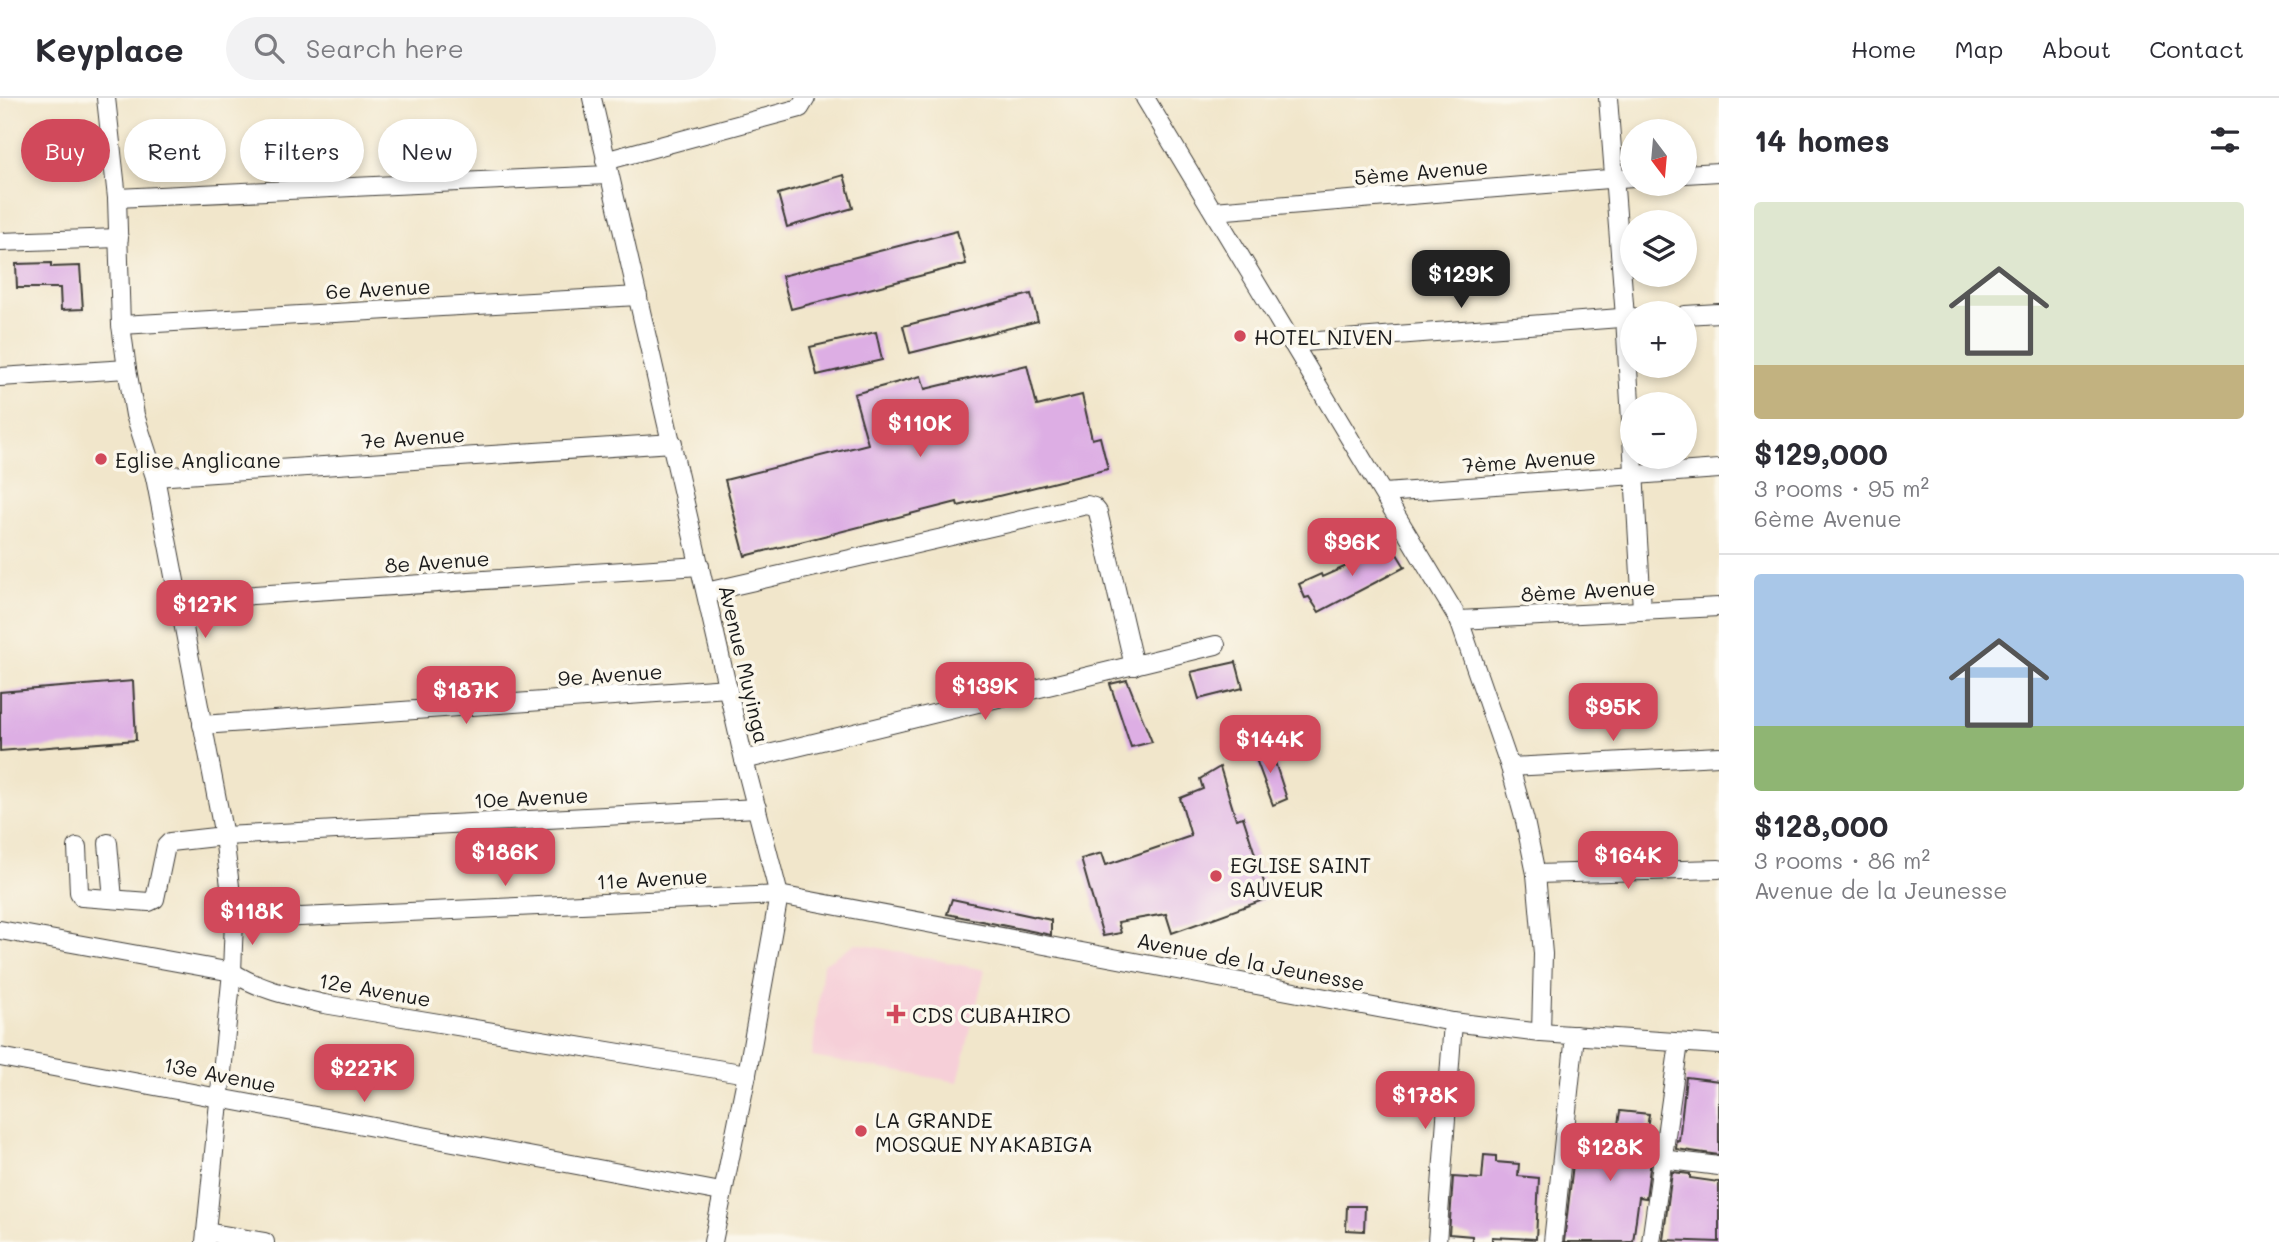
<!DOCTYPE html>
<html lang="en">
<head>
<meta charset="utf-8">
<style>
  :root { --surface:#fff; --page:#f2f2f3; --text:#2b2b33; --muted:#7c7c81; --line:#e1e1e2; --accent:#d1495b }
  body { margin:0; font-family:Mali,sans-serif; background:var(--page); color:var(--text); height:100vh; display:flex; flex-direction:column; font-size:26px; white-space:nowrap }
  * { box-sizing:border-box; margin:0 }
  p { font-size:23px; color:var(--muted) }
  .icon { flex:none; width:38px; height:38px; fill:none; stroke:currentColor; stroke-width:2; stroke-linecap:round; stroke-linejoin:round }
  .map { position:relative; flex:1; overflow:hidden }
  .sheet { display:flex; flex-direction:column; background:var(--surface); width:560px }
  .sheet>* { flex:none }
  .guide { position:absolute; left:21px; top:21px; width:665px; height:63px; display:flex; gap:14px }
  .needle { width:46px; rotate:164deg }
  .controls { position:absolute; left:1620px; top:21px; display:grid; gap:14px }
  .controls a { display:grid; place-items:center; width:77px; height:77px; border-radius:50%; background:var(--surface); box-shadow:0 4px 10px #0003; font-size:35px }
  .price { position:absolute; translate:-50% -60px; padding:0 16px; border-radius:14px; background:var(--accent); color:#fff; font-size:23px; line-height:46px; filter:drop-shadow(0 2px 4px #0008) }
  .price::after { content:''; position:absolute; left:50%; top:42px; width:21px; height:16px; margin-left:-10px; background:inherit; clip-path:polygon(0 0,100% 0,50% 100%) }
  .price.current { background:#222; color:#fff }
  ul { padding:0; list-style:none }
  li { display:grid; align-content:center; gap:14px; height:371px; padding:0 35px }
  li+li { border-top:2px solid var(--line) }
  li span { display:grid; place-items:center; height:217px; border-radius:7px; color:#555 }
  li>.icon { margin-inline-start:auto }
  span .icon { width:126px; height:126px; fill:#fffc; stroke-width:1 }
  li b { font-size:30px }
  h2 { display:flex; justify-content:space-between; align-items:center; height:84px; padding:0 35px; font-size:30px }
  .chip { padding:0 24px; border-radius:32px; background:var(--surface); box-shadow:0 4px 10px #0003; font-size:24px; line-height:63px }
  .chip.current { background:var(--accent); color:#fff }
  header { display:flex; align-items:center; gap:42px; box-sizing:border-box; height:98px; padding:0 35px; background:var(--surface); border-bottom:2px solid var(--line) }
  header strong { font-size:33px }
  nav { display:flex; gap:38px; margin-inline-start:auto; font-size:24px }
  .search { width:490px; height:63px; background:var(--page); display:flex; align-items:center; gap:18px; box-sizing:border-box; padding:0 24px; border-radius:38px; color:var(--muted); font-size:26px }
  main { display:flex; flex:1; min-height:0 }
  .map>svg:first-child { display:block }
</style>
</head>
<body>
<header>
<strong>Keyplace</strong>
<div class="search"><svg class="icon" aria-label="search" viewBox="0 0 24 24"><circle cx="10" cy="10" r="6"/><path d="M15 15l6 6"/></svg>Search here</div>
<nav><a>Home</a><a>Map</a><a>About</a><a>Contact</a></nav>
</header>
<main>
<div class="map">
<svg width="1719" height="1144" viewBox="0 0 1719 1144">
  <rect width="100%" height="100%" fill="#fbf7ec"/>
  <filter id="ink" filterUnits="userSpaceOnUse"><feTurbulence type="fractalNoise" baseFrequency=".0143" numOctaves="2"/><feDisplacementMap in="SourceGraphic" scale="14" xChannelSelector="R" yChannelSelector="G"/><feConvolveMatrix kernelMatrix="1 2 1 2 8 2 1 2 1" color-interpolation-filters="sRGB"/></filter>
  <filter id="wash" filterUnits="userSpaceOnUse"><feTurbulence type="fractalNoise" baseFrequency=".00686" numOctaves="4" result="noise"/><feDisplacementMap in="SourceGraphic" scale="28" xChannelSelector="R" yChannelSelector="G"/><feGaussianBlur stdDeviation="1.57" result="paint"/><feColorMatrix in="noise" values="0 0 0 0 0 0 0 0 0 0 0 0 0 0 0 0 0 1.4 0 .05"/><feComposite in="paint" operator="in"/></filter>
  <g filter="url(#wash)">
    <rect width="100%" height="100%" fill="#f1e6cb"/>
    <polygon fill="#f6cfd8" points="856,845 985,872 958,984 812,959 823,866"/>
    <g id="blocks">
      <g fill="#ddaee4">
        <polygon points="844,77 853,110 787,129 778,96"/>
        <polygon points="957,133 966,166 791,211 782,178"/>
        <polygon points="51,165 51,169 80,168 83,211 61,212 60,190 17,190 16,166"/>
        <polygon points="1031,196 1038,223 910,255 903,228"/>
        <polygon points="876,234 882,262 817,277 810,249"/>
        <polygon points="1027,267 1037,308 1082,297 1092,341 1100,339 1108,371 958,408 957,404 745,458 725,382 868,346 854,296 921,278 925,291"/>
        <polygon points="1389,443 1405,469 1319,514 1309,499 1305,500 1299,486 1321,476 1322,479 1376,455 1374,452"/>
        <polygon points="1236,564 1243,590 1199,601 1191,574"/>
        <polygon points="1127,582 1152,644 1131,649 1110,586"/>
        <polygon points="133,583 136,642 0,653 0,594"/>
        <polygon points="1270,649 1287,701 1273,707 1253,653"/>
        <polygon points="1220,669 1236,721 1243,719 1269,800 1172,835 1166,816 1118,824 1121,835 1103,838 1081,761 1102,755 1106,767 1191,738 1180,700 1203,691 1200,681"/>
        <polygon points="952,801 1051,822 1051,837 947,816"/>
        <polygon points="1686,979 1719,983 1719,1057 1676,1051 1677,1042 1679,1043"/>
        <polygon points="1620,1013 1649,1016 1646,1039 1654,1040 1646,1100 1639,1099 1633,1144 1564,1144 1574,1057 1576,1058 1578,1045 1602,1049 1606,1025 1618,1027"/>
        <polygon points="1484,1057 1496,1058 1496,1064 1519,1066 1518,1078 1539,1080 1536,1141 1492,1139 1492,1144 1472,1144 1472,1138 1449,1136 1453,1079 1482,1081"/>
        <polygon points="1672,1074 1690,1076 1690,1080 1719,1084 1719,1144 1663,1142"/>
        <polygon points="1347,1108 1365,1108 1364,1133 1346,1132"/>
      </g>
    </g>
  </g>
  <g filter="url(#ink)">
    <use href="#blocks" fill-opacity="0" stroke="#3c3a36" stroke-width="2"/>
    <g fill="none" stroke-linecap="round" stroke-linejoin="round">
      <defs>
        <g id="minor">
          <polyline points="106,0 117,100 121,227 127,271 135,317 155,379 224,738 234,822 232,874 205,1144"/>
          <polyline points="592,0 744,662 779,797 747,976 713,1144"/>
          <polyline points="1145,0 1459,522 1510,669 1525,723 1536,776 1543,856 1541,935"/>
          <polyline points="1608,0 1625,219 1642,511"/>
          <polyline points="605,63 800,10 806,0"/>
          <polyline points="1685,76 1719,74"/>
          <polyline points="117,100 608,77"/>
          <polyline points="1214,113 1633,79"/>
          <polyline points="0,144 119,140"/>
          <polyline points="1685,217 1719,215"/>
          <polyline points="121,227 638,198"/>
          <polyline points="1292,245 1633,219"/>
          <polyline points="0,279 127,271"/>
          <polyline points="155,379 673,345"/>
          <polyline points="1384,395 1719,371"/>
          <polyline points="706,494 1087,407 1094,409 1098,414 1134,568"/>
          <polyline points="178,502 700,468"/>
          <polyline points="1459,522 1719,509"/>
          <polyline points="202,627 728,590"/>
          <polyline points="744,662 1216,547"/>
          <polyline points="1510,669 1719,658"/>
          <polyline points="108,745 113,801"/>
          <polyline points="77,749 79,794 82,799 149,804 155,801 166,748 170,744 224,738 757,710"/>
          <polyline points="1536,776 1719,771"/>
          <polyline points="234,822 779,797 1453,924 1541,935 1719,947"/>
          <path d="M0,832L232,874C260,892 291,898 324,906L747,976"/>
          <polyline points="0,959 721,1094"/>
          <polyline points="1661,1061 1719,1068"/>
          <polyline points="206,1134 265,1144"/>
          <polyline points="1437,1144 1453,924"/>
          <polyline points="1553,1144 1575,937"/>
          <polyline points="1651,1144 1679,945"/>
        </g>
      </defs>
      <use href="#minor" stroke="#3c3a36" stroke-width="20"/>
      <use href="#minor" stroke="#fff" stroke-width="18"/>
    </g>
  </g>
  <g fill="#d1495b" stroke="#fbf7ec" stroke-width="2.5">
    <circle cx="1240" cy="238" r="7"/>
    <circle cx="101" cy="361" r="7"/>
    <circle cx="1216" cy="778" r="7"/>
    <path d="M892.5 905.5h7v7h7v7h-7v7h-7v-7h-7v-7h7z"/>
    <circle cx="861" cy="1033" r="7"/>
  </g>
  <g text-anchor="middle" dominant-baseline="central" stroke-width="7" stroke-linejoin="round" paint-order="stroke">
    <g font-size="21" fill="#1c1c1c" stroke="#fbf7ec">
      <text transform="translate(1421 73) rotate(-5)">5ème Avenue</text>
      <text transform="translate(378 190) rotate(-3)">6e Avenue</text>
      <text transform="translate(413 339) rotate(-4)">7e Avenue</text>
      <text transform="translate(1529 362) rotate(-4)">7ème Avenue</text>
      <text transform="translate(437 463) rotate(-4)">8e Avenue</text>
      <text transform="translate(1588 492) rotate(-3)">8ème Avenue</text>
      <text transform="translate(745 566) rotate(77)">Avenue Muyinga</text>
      <text transform="translate(610 576) rotate(-4)">9e Avenue</text>
      <text transform="translate(531 699) rotate(-3)">10e Avenue</text>
      <text transform="translate(652 780) rotate(-3)">11e Avenue</text>
      <text transform="translate(1251 863) rotate(11)">Avenue de la Jeunesse</text>
      <text transform="translate(375 891) rotate(10)">12e Avenue</text>
      <text transform="translate(220 976) rotate(11)">13e Avenue</text>
    </g>
    <g font-size="21" fill="#1c1c1c" stroke="#fbf7ec" text-anchor="start">
      <text x="1254" y="238">HOTEL NIVEN</text>
      <text x="115" y="361">Eglise Anglicane</text>
      <text x="1230" y="766">EGLISE SAINT<tspan x="1230" dy="24">SAUVEUR</tspan></text>
      <text x="912" y="916">CDS CUBAHIRO</text>
      <text x="875" y="1021">LA GRANDE<tspan x="875" dy="24">MOSQUE NYAKABIGA</tspan></text>
    </g>
  </g>
</svg>
<div class="controls">
<a><svg class="needle" viewBox="-14 -14 28 28"><path d="M0-13l5 13h-10z" fill="#e53935"/><path d="M0 13l5-13h-10z" fill="#7c7c81"/></svg></a>
<a><svg class="icon" aria-label="layers" viewBox="0 0 24 24"><path d="M12 4l9 5-9 5-9-5zM3 14l9 5 9-5"/></svg></a>
<a>+</a>
<a>−</a>
</div>
<b class="price current" style="left:1461px;top:212px">$129K</b>
<b class="price" style="left:920px;top:361px">$110K</b>
<b class="price" style="left:1352px;top:480px">$96K</b>
<b class="price" style="left:205px;top:542px">$127K</b>
<b class="price" style="left:985px;top:624px">$139K</b>
<b class="price" style="left:466px;top:628px">$187K</b>
<b class="price" style="left:1613px;top:645px">$95K</b>
<b class="price" style="left:1270px;top:677px">$144K</b>
<b class="price" style="left:505px;top:790px">$186K</b>
<b class="price" style="left:1628px;top:793px">$164K</b>
<b class="price" style="left:252px;top:849px">$118K</b>
<b class="price" style="left:364px;top:1006px">$227K</b>
<b class="price" style="left:1425px;top:1033px">$178K</b>
<b class="price" style="left:1610px;top:1085px">$128K</b>
<div class="guide">
<a class="chip current">Buy</a>
<a class="chip">Rent</a>
<a class="chip">Filters</a>
<a class="chip">New</a>
</div>
</div>
<section class="sheet">
<h2>14 homes<svg class="icon" aria-label="filters" viewBox="0 0 24 24"><path d="M4 7h16M4 17h16"/><circle cx="9" cy="7" r="2"/><circle cx="15" cy="17" r="2"/></svg></h2>
<ul>
<li><span style="background:linear-gradient(#dfe7d0 75%,#c2b280 0)"><svg class="icon" aria-label="home" viewBox="0 0 24 24"><path d="M3 11l9-7 9 7M6 9v11h12V9"/></svg></span><div><b>$129,000</b><p>3 rooms · 95 m²</p><p>6ème Avenue</p></div></li>
<li><span style="background:linear-gradient(#a9c7e8 70%,#8fb573 0)"><svg class="icon" aria-label="home" viewBox="0 0 24 24"><path d="M3 11l9-7 9 7M6 9v11h12V9"/></svg></span><div><b>$128,000</b><p>3 rooms · 86 m²</p><p>Avenue de la Jeunesse</p></div></li>
</ul>
</section>
</main>
</body>
</html>
